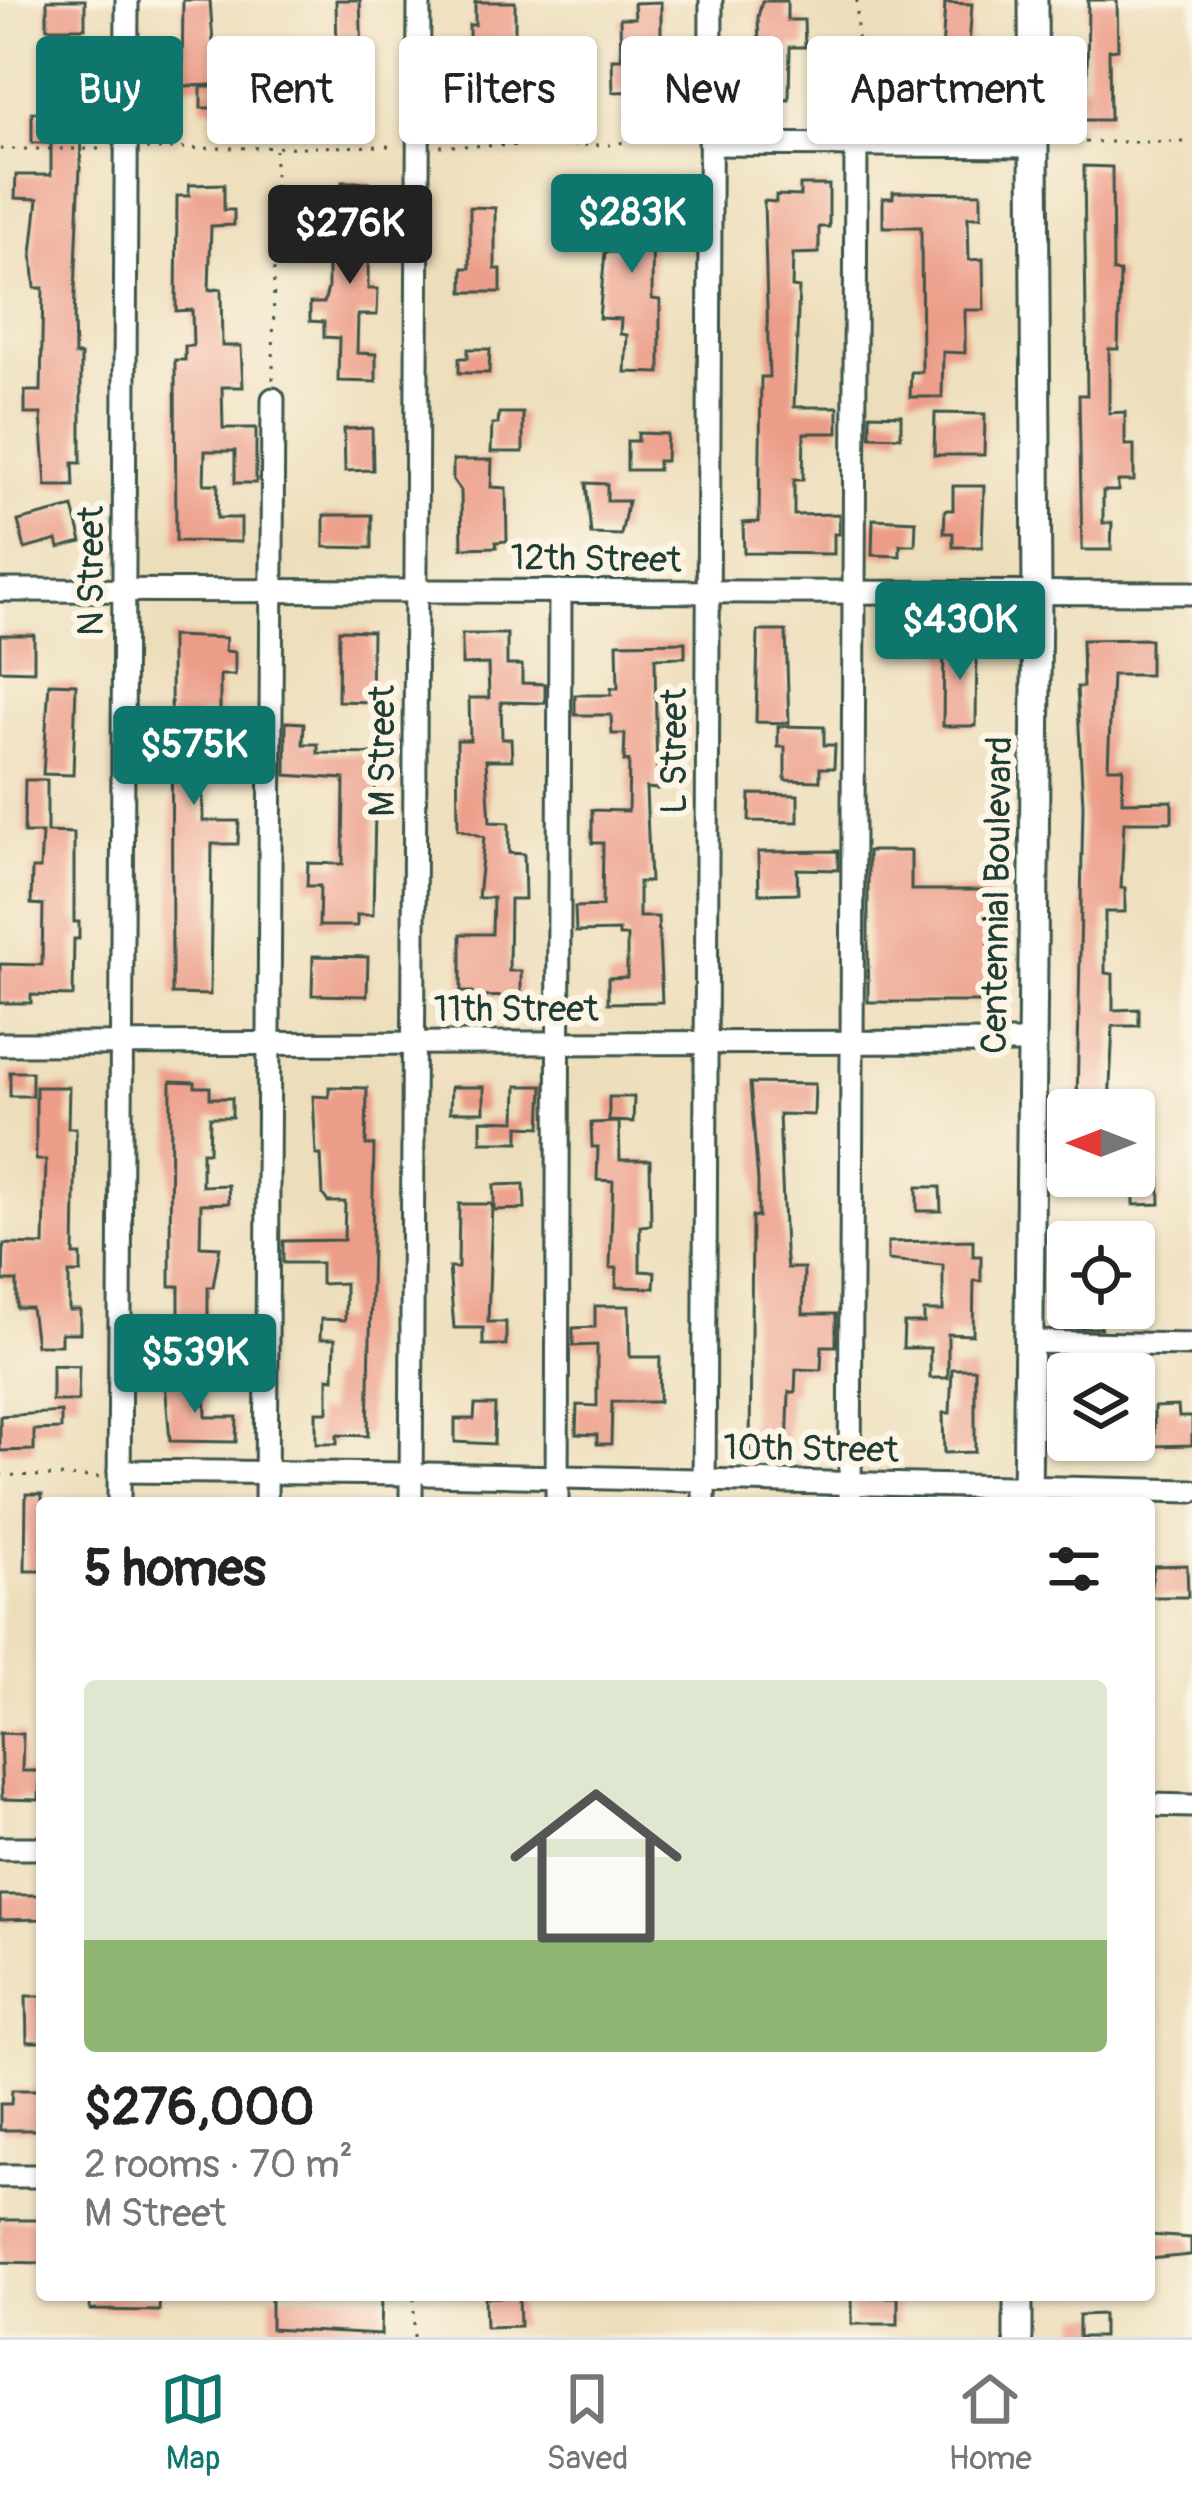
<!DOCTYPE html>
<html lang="en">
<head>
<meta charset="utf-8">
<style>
  :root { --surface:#fff; --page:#f2f2f2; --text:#222; --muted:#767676; --line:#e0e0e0; --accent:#0f766e }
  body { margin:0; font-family:Pangolin,sans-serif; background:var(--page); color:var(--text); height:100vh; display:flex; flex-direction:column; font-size:45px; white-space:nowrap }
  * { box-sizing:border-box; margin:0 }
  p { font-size:39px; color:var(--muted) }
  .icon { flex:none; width:66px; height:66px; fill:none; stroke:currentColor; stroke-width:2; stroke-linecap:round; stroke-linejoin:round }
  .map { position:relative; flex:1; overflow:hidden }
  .drawer { position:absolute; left:36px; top:1497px; width:1119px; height:804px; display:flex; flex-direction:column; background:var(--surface); border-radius:12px; box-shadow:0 3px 9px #0004 }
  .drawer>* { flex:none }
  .hud { position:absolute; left:36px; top:36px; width:1122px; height:108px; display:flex; gap:24px }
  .needle { width:78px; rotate:270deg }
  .buttons { position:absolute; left:1047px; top:1089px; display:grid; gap:24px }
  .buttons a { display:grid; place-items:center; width:108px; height:108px; border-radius:12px; background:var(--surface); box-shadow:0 3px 9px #0004; font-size:60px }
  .price { position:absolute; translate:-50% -102px; padding:0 27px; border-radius:12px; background:var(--accent); color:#fff; font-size:39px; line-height:78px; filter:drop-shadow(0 3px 6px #0008) }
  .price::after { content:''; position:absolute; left:50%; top:72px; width:36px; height:27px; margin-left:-18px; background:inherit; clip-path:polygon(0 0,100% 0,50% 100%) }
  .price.on { background:#222; color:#fff }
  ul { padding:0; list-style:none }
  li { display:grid; align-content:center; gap:24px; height:636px; padding:0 48px }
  li span { display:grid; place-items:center; height:372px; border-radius:12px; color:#555 }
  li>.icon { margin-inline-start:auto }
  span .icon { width:216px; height:216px; fill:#fffc; stroke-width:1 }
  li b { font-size:51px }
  h2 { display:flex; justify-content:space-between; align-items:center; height:144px; padding:0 48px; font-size:51px }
  .chip { padding:0 42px; border-radius:12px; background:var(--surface); box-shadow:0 3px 9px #0004; font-size:42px; line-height:108px }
  .chip.on { background:var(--accent); color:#fff }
  .tabs { display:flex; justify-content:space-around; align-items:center; height:168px; border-top:3px solid var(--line); background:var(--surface); font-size:33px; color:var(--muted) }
  .tabs a { display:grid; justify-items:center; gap:6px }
  .tabs .on { color:var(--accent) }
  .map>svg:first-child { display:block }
</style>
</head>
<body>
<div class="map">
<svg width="1192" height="2337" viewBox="0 0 1192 2337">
  <rect width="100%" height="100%" fill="#fcf5e5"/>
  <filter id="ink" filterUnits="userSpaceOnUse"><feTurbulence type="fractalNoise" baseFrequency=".00833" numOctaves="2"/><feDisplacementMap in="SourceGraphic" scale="24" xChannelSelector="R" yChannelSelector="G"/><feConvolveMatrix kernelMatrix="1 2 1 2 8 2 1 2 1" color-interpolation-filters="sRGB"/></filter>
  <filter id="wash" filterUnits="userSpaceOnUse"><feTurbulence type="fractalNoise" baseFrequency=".004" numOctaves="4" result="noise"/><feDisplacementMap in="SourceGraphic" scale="48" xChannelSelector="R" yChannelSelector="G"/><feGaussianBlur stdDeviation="2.7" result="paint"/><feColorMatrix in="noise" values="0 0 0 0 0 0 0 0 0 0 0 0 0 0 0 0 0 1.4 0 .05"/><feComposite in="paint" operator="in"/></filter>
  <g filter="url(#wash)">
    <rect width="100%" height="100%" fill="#eddebb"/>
    <g id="blocks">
      <g fill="#ec9d89">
        <rect x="47" y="0" width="38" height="28"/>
        <polygon points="183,0 210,0 216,85 182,86"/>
        <polygon points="336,0 360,0 362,55 370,55 370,82 349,82 349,97 319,97 319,55 337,55"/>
        <polygon points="1088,0 1117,0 1118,49 1109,50 1110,120 1081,120 1080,85 1087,85"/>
        <polygon points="762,1 787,1 787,20 804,20 805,47 790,47 789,100 763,99 765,48 759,48 758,17"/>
        <polygon points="475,2 515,2 515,46 505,46 502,102 470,102 469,25 475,25"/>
        <polygon points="661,2 661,72 650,72 651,91 613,92 612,59 621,59 620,18 635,18 634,3"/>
        <polygon points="945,3 972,4 965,102 939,101"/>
        <polygon points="47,65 84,65 74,318 75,355 81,355 81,463 73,463 74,486 46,486 41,414 25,414 25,391 41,391 43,288 35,288 32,254 38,199 15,198 16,175 51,175 51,143 32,143 32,112 45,113"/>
        <rect x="278" y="82" width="41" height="27"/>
        <rect x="201" y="87" width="24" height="21"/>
        <polygon points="1084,166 1112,167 1113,272 1120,272 1118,349 1109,349 1109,413 1125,412 1125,445 1134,445 1134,481 1118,481 1118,491 1103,491 1103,523 1112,523 1111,550 1082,550 1079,395 1087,395"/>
        <polygon points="342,182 369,182 368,289 378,289 377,315 358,315 357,353 376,354 376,382 338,381 339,338 324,337 324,322 310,321 310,303 324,303 328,288 328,249 340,249"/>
        <polygon points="653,183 652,299 660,300 660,373 625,372 627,335 620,334 621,319 599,318 605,252 629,252 628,206 589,207 589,184"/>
        <polygon points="224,184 224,210 234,210 234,225 211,226 209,290 221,289 222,346 241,346 243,387 222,387 223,428 256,428 256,483 235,483 235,451 205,451 204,484 218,484 217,518 241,518 241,542 176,541 175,360 185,360 185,346 193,346 192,310 176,311 177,196 189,196 189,185"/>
        <polygon points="800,185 829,185 829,227 819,227 819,253 793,254 792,287 799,288 794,407 838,407 838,433 804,433 803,480 794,480 794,515 839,514 839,534 834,534 834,554 744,553 743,523 759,522 761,377 769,377 764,201 776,202 776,195 800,196"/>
        <polygon points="893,192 981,193 981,217 968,217 969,260 983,259 984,310 965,310 965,353 943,352 942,397 910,397 911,372 922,372 921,227 883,227 883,198 893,198"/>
        <polygon points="470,207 495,208 495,269 501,269 501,292 463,292 463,268 470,268"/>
        <polygon points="468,349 490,349 489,373 459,373 459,358 468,358"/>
        <polygon points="499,413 523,413 523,452 491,452 492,424 498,424"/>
        <polygon points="935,413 985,414 984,455 934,455"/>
        <polygon points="870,414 901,415 901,437 870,436"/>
        <polygon points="372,428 373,470 345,471 344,429"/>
        <polygon points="638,433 667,434 666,461 658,461 658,470 627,470 627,441 638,441"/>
        <polygon points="453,460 492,460 491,487 506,488 507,541 496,542 497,547 462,548 461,491 453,480"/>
        <polygon points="586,483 607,484 607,501 628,501 621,535 591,534"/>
        <polygon points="953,486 984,486 982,547 953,547 953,533 944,533 945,510 953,510"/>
        <polygon points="73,507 82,542 59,548 57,540 25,549 18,521"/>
        <polygon points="324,515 372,515 372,548 324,547"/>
        <polygon points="873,519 916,521 915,545 900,545 900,556 872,555"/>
        <polygon points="339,630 372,631 371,702 338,701"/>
        <polygon points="758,631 786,631 789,723 756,722"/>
        <polygon points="462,634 507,634 507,665 522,665 522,683 545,684 545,703 501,702 502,739 511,739 512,760 486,760 490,822 509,823 509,853 524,854 525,899 510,899 509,971 521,971 521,996 472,997 472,992 461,992 461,934 492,934 493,898 478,898 484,837 458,829 457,740 470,740 469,698 489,698 488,664 462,665"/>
        <polygon points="0,635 34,635 34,671 0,670"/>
        <polygon points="171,636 226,638 225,651 235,652 235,675 220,675 220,713 201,713 203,821 239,821 238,844 212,844 210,995 172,994"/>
        <polygon points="1150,639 1150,675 1112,675 1108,768 1123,768 1122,802 1172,801 1172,822 1124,822 1121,888 1125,888 1125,912 1105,912 1105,973 1113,974 1113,1010 1139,1009 1139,1026 1113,1026 1109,1105 1077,1104 1083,805 1077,687 1083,687 1082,640"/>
        <polygon points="944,640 977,641 976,726 943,726"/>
        <polygon points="685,642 685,657 655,658 657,789 646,788 650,882 639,882 639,917 658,917 662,1002 608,1003 608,978 627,977 627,936 619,936 619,931 576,932 575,907 602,906 603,843 592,843 592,810 628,811 629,761 624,761 625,734 612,734 611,715 575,715 575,695 611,695 611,688 618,688 617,643"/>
        <polygon points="49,683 76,684 73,775 43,774"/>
        <polygon points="286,722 304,723 303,744 318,744 318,753 376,754 373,915 357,915 357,926 319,926 320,886 307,886 308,863 343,864 344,779 286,775"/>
        <polygon points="778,726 824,727 824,745 835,745 834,768 820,768 820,781 785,780 785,747 778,747"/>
        <polygon points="25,780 47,780 47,832 74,833 74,922 79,922 79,939 74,939 73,996 31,995 31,1003 0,1003 0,964 42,965 43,905 31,904 32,869 40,869 42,833 24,833"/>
        <polygon points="750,794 798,795 798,822 749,821"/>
        <polygon points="838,851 838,870 797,869 798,893 759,894 758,852"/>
        <polygon points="868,851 911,851 911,890 989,890 989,1002 868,1002"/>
        <polygon points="313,956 368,957 367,996 312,995"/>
        <rect x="10" y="1072" width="22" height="24"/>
        <polygon points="171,1081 195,1082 195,1087 210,1087 210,1098 232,1098 232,1117 210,1117 209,1152 202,1152 202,1186 228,1185 229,1203 201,1204 200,1246 220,1247 213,1287 208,1287 208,1319 226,1319 227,1340 168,1341 167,1319 179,1319 179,1286 170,1286"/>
        <polygon points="750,1083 815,1084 814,1115 779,1114 785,1250 787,1268 804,1268 803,1314 836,1314 836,1346 822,1346 821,1370 796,1369 795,1392 789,1392 787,1454 750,1453 752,1216 758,1217 758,1181"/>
        <polygon points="517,1086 543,1086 541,1127 519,1126 519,1142 481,1142 481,1120 516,1121"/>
        <polygon points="36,1087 69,1087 68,1128 76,1128 74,1255 81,1255 81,1273 69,1273 69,1310 80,1310 80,1333 61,1333 61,1345 36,1345 31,1308 17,1308 17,1281 3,1281 4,1244 44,1245 46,1160 36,1160"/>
        <polygon points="329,1087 367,1088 366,1145 374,1145 368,1436 337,1435 337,1444 316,1444 316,1412 328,1412 328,1378 334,1379 335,1339 320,1339 321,1319 345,1320 345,1283 321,1284 321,1263 283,1263 283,1241 344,1240 345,1202 328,1202 323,1195 321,1155 316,1155 313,1096 329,1097"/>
        <polygon points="451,1087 484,1087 484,1112 450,1112"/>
        <polygon points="609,1097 634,1097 633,1122 609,1121"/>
        <polygon points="619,1122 620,1160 650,1160 651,1225 640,1226 640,1271 655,1272 654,1288 616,1287 617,1268 610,1268 613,1181 597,1180 598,1147 592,1147 591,1123"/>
        <polygon points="1159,1153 1160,1204 1134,1205 1134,1154"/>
        <polygon points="524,1184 525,1209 494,1210 494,1185"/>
        <polygon points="917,1187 940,1187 941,1211 917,1211"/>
        <polygon points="459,1204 492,1204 488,1322 506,1322 506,1345 483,1345 483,1328 454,1328 449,1268 458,1268"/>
        <polygon points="973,1240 973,1256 981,1256 981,1281 974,1281 973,1335 948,1334 948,1378 930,1378 930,1348 903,1348 904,1323 924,1323 924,1311 943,1311 943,1265 888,1260 888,1242"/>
        <polygon points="595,1306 629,1306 630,1357 660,1357 659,1402 612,1402 611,1444 597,1444 597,1435 576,1434 577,1405 597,1406 597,1345 573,1346 573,1328 595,1327"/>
        <rect x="1076" y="1308" width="25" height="20"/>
        <polygon points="52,1365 79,1366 78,1401 52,1401"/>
        <polygon points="952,1369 975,1369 975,1452 944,1453 943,1413 950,1413"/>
        <polygon points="165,1382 205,1382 206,1417 237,1417 236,1442 170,1441"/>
        <polygon points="475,1405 495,1405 494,1444 455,1442 455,1419 474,1419"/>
        <polygon points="1178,1406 1179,1417 1192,1417 1192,1445 1154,1446 1154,1407"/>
        <polygon points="61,1412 61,1429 34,1430 34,1450 0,1451 0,1416"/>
        <polygon points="26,1494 42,1494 42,1571 25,1571"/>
        <polygon points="1187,1565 1188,1597 1149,1597 1154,1566"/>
        <polygon points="0,1733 23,1734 22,1771 40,1771 39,1800 2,1799"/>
        <polygon points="0,1895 42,1895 42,1919 0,1920"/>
        <polygon points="26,1996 42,1996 42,2042 27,2042"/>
        <polygon points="12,2090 42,2090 42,2130 0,2130 0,2104 11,2104"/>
        <polygon points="0,2220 42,2220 42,2263 0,2262"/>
        <polygon points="1149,2235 1191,2238 1191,2255 1149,2259"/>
        <polygon points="90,2295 160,2295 159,2311 90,2310"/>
        <polygon points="271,2295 382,2295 381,2335 271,2329"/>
        <polygon points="485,2297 519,2297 520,2326 486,2327"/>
        <rect x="852" y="2297" width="46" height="27"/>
        <polygon points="1103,2314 1103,2337 1079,2337 1079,2315"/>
      </g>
    </g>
  </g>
  <g filter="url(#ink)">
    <use href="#blocks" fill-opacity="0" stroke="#3e5548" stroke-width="3"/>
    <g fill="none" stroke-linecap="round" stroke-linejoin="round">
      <defs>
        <g id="minor">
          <polyline points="710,144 1033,146"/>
          <polyline points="0,590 1192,593"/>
          <polyline points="0,1044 1032,1042"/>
          <polyline points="1029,1342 1192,1345"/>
          <polyline points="119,1471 411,1474"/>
          <polyline points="428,1474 1192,1491"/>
          <polyline points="119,1503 127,0"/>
          <polyline points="266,1503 273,399"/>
          <polyline points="411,1503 419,0"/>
          <polyline points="557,1503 560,591"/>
          <polyline points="704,1503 711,0"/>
          <polyline points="850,1503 856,144"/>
          <polyline points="1149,1805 1192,1806"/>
          <polyline points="0,1848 42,1848"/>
          <polyline points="0,2176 42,2176"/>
        </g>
        <g id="major">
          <polyline points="1027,1503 1037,594 1033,0"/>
          <polyline points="1018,2337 1018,2295"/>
        </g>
      </defs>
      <use href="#minor" stroke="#3e5548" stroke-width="27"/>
      <use href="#major" stroke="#3e5548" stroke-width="33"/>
      <g stroke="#3e5548" stroke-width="3" stroke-dasharray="3 9" stroke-linecap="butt">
        <polyline points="857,51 857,0"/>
        <polyline points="1061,142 1192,142"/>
        <polyline points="440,146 612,145 691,125"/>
        <polyline points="0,149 106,149"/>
        <polyline points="146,149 394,146"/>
        <polyline points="273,380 275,150"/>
        <polyline points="0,1475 100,1477"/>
        <polyline points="414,2337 414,2295"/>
      </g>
      <use href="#minor" stroke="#fff" stroke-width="21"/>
      <use href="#major" stroke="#fff" stroke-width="27"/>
    </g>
  </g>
  <g text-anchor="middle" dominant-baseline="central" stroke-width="12" stroke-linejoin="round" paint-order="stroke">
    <g font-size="36" fill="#1f3d34" stroke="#fcf5e5">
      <text transform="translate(596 559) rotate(1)">12th Street</text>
      <text transform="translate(91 571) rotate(-90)">N Street</text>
      <text transform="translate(382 751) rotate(-90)">M Street</text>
      <text transform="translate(674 751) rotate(-90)">L Street</text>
      <text transform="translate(997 895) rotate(-89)">Centennial Boulevard</text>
      <text x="516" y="1009">11th Street</text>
      <text transform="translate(811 1449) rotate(1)">10th Street</text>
    </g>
  </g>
</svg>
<div class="buttons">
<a><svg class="needle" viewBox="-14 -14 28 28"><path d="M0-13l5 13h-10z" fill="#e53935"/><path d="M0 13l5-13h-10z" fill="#767676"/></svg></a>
<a><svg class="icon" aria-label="locate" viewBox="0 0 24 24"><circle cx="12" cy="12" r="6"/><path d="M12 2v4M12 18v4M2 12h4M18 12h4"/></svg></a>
<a><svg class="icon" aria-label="layers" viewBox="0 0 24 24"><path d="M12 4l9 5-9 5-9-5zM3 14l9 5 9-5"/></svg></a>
</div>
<b class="price" style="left:632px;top:276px">$283K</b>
<b class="price on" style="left:350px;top:287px">$276K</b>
<b class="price" style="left:960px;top:683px">$430K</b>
<b class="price" style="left:194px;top:808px">$575K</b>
<b class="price" style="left:195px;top:1416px">$539K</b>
<div class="hud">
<a class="chip on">Buy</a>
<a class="chip">Rent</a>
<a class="chip">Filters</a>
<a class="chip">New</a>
<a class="chip">Apartment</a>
</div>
<section class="drawer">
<h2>5 homes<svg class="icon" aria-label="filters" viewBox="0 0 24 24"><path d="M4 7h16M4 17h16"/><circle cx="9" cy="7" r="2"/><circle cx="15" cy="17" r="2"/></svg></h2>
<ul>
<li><span style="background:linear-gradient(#dfe7d0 70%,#8fb573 0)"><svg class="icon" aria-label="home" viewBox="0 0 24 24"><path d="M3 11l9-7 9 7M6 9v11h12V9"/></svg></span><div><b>$276,000</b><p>2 rooms · 70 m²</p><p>M Street</p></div></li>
</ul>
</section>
</div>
<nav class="tabs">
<a class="on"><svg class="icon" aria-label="map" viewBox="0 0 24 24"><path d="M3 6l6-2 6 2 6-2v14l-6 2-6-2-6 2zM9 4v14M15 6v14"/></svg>Map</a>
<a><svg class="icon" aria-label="saved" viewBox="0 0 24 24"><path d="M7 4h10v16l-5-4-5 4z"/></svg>Saved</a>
<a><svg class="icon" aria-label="home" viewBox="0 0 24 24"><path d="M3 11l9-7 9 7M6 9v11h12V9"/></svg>Home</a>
</nav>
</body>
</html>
